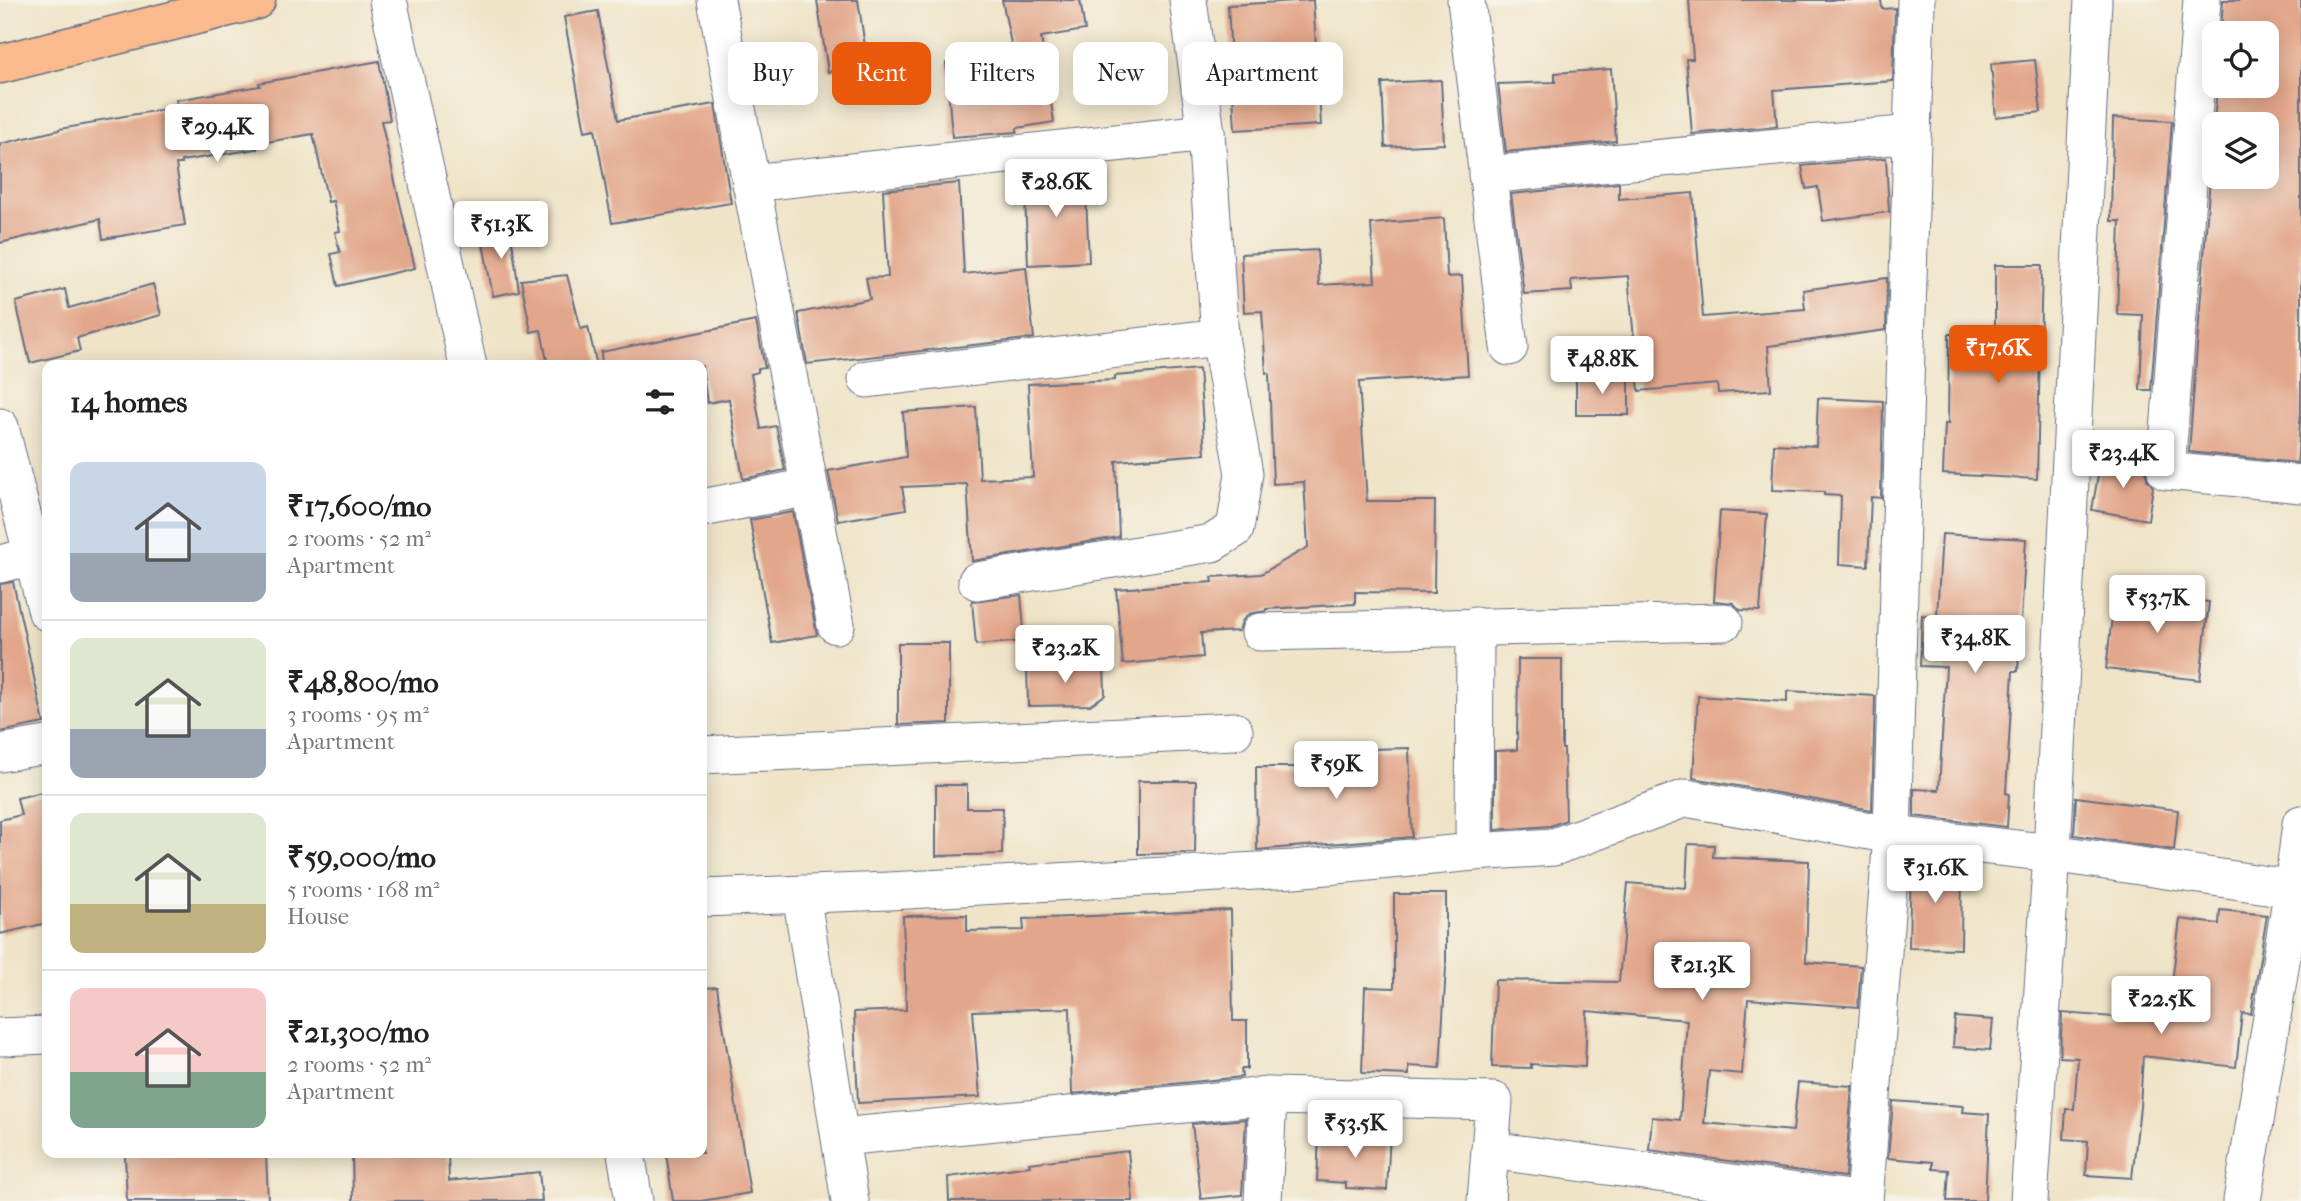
<!DOCTYPE html>
<html lang="en">
<head>
<meta charset="utf-8">
<style>
  :root { --surface:#fff; --page:#f6f6f6; --text:#222; --muted:#767676; --line:#e0e0e0; --accent:#ea580c }
  body { margin:0; font-family:"IM FELL French Canon",serif; background:var(--page); color:var(--text); height:100vh; display:flex; flex-direction:column; font-size:26px; white-space:nowrap }
  * { box-sizing:border-box; margin:0 }
  p { font-size:23px; color:var(--muted) }
  .icon { flex:none; width:38px; height:38px; fill:none; stroke:currentColor; stroke-width:2; stroke-linecap:round; stroke-linejoin:round }
  .map { position:relative; flex:1; overflow:hidden }
  .panel { position:absolute; left:42px; top:360px; width:665px; height:798px; display:flex; flex-direction:column; background:var(--surface); border-radius:14px; box-shadow:0 4px 18px #0003 }
  .panel>* { flex:none }
  .hud { position:absolute; left:728px; top:42px; width:665px; height:63px; display:flex; gap:14px }
  .buttons { position:absolute; left:2202px; top:21px; display:grid; gap:14px }
  .buttons a { display:grid; place-items:center; width:77px; height:77px; border-radius:14px; background:var(--surface); box-shadow:0 4px 18px #0003; font-size:35px }
  .price { position:absolute; translate:-50% -60px; padding:0 16px; border-radius:7px; background:#fff; color:#222; font-size:23px; line-height:46px; filter:drop-shadow(0 2px 4px #0008) }
  .price::after { content:''; position:absolute; left:50%; top:42px; width:21px; height:16px; margin-left:-10px; background:inherit; clip-path:polygon(0 0,100% 0,50% 100%) }
  .price.on { background:var(--accent); color:#fff }
  ul { padding:0; list-style:none }
  li { display:flex; align-items:center; gap:21px; height:175px; padding:0 28px }
  li+li { border-top:2px solid var(--line) }
  li span { display:grid; place-items:center; flex:none; width:196px; height:140px; border-radius:14px; color:#555 }
  li>.icon { margin-inline-start:auto }
  span .icon { width:84px; height:84px; fill:#fffc; stroke-width:1 }
  li b { font-size:30px }
  h2 { display:flex; justify-content:space-between; align-items:center; height:84px; padding:0 28px; font-size:30px }
  .tag { padding:0 24px; border-radius:14px; background:var(--surface); box-shadow:0 4px 18px #0003; font-size:24px; line-height:63px }
  .tag.on { background:var(--accent); color:#fff }
  .map>svg:first-child { display:block }
</style>
</head>
<body>
<div class="map">
<svg width="2301" height="1201" viewBox="0 0 2301 1201">
  <rect width="100%" height="100%" fill="#f7f3e8"/>
  <filter id="ink" filterUnits="userSpaceOnUse"><feTurbulence type="fractalNoise" baseFrequency=".0143" numOctaves="2"/><feDisplacementMap in="SourceGraphic" scale="14" xChannelSelector="R" yChannelSelector="G"/><feConvolveMatrix kernelMatrix="1 2 1 2 8 2 1 2 1" color-interpolation-filters="sRGB"/></filter>
  <filter id="wash" filterUnits="userSpaceOnUse"><feTurbulence type="fractalNoise" baseFrequency=".00686" numOctaves="4" result="noise"/><feDisplacementMap in="SourceGraphic" scale="28" xChannelSelector="R" yChannelSelector="G"/><feGaussianBlur stdDeviation="1.57" result="paint"/><feColorMatrix in="noise" values="0 0 0 0 0 0 0 0 0 0 0 0 0 0 0 0 0 1.4 0 .05"/><feComposite in="paint" operator="in"/></filter>
  <g filter="url(#wash)">
    <rect width="100%" height="100%" fill="#efe4c8"/>
    <g id="blocks">
      <g fill="#e2a68a" fill-rule="evenodd">
        <polygon points="817,0 858,0 868,66 828,72"/>
        <polygon points="1002,0 1080,0 1085,30 1041,37 1054,122 1017,128 1017,132 952,137 946,63 1014,58"/>
        <polygon points="1313,0 1321,125 1235,130 1228,5"/>
        <polygon points="1689,0 1881,0 1882,9 1895,8 1893,81 1774,90 1777,126 1692,134 1686,59 1693,59"/>
        <path d="M2223,0H2301V411L2297,463L2189,452L2217,86H2266V33H2221ZM2214,124H2266V177H2214Z"/>
        <polygon points="598,11 618,120 715,104 731,203 612,223 595,129 585,131 564,17"/>
        <polygon points="2035,60 2041,112 1996,117 1991,64"/>
        <polygon points="379,61 390,120 381,121 415,268 338,286 331,254 340,252 335,232 340,231 333,201 328,202 313,134 256,144 257,149 181,161 182,164 176,164 185,225 103,239 100,219 0,243 0,144 59,130 59,129 95,123 95,121 178,107 176,100 260,86 259,83"/>
        <polygon points="1611,69 1616,141 1506,152 1498,84 1555,82 1555,73"/>
        <polygon points="1441,80 1444,144 1385,147 1382,83"/>
        <polygon points="2113,118 2172,121 2151,390 2140,390 2143,315 2117,314 2120,221 2111,221"/>
        <polygon points="1886,158 1889,212 1823,221 1818,187 1806,189 1802,166"/>
        <polygon points="1085,173 1089,262 1028,265 1024,176"/>
        <polygon points="959,183 964,274 1026,267 1034,338 807,364 798,313 870,299 866,278 888,277 883,190"/>
        <polygon points="1619,183 1619,199 1693,193 1703,317 1805,309 1803,290 1887,278 1886,330 1768,346 1771,390 1718,393 1717,384 1639,391 1628,276 1571,280 1572,291 1524,294 1511,194"/>
        <polygon points="1444,218 1447,277 1462,276 1468,375 1359,382 1367,501 1435,501 1434,593 1355,592 1355,604 1266,609 1266,611 1249,614 1242,621 1239,631 1201,633 1203,657 1123,664 1116,589 1213,582 1212,577 1261,574 1308,547 1304,482 1273,484 1269,373 1266,373 1262,311 1244,312 1241,254 1317,250 1319,285 1375,282 1371,224"/>
        <polygon points="510,227 519,291 493,296 481,233"/>
        <polygon points="1995,265 2042,265 2037,479 1943,474 1945,424 1948,424 1949,334 1995,334"/>
        <polygon points="567,275 581,329 588,327 597,366 548,366 541,330 531,332 521,280"/>
        <polygon points="153,284 161,315 77,338 80,351 30,363 16,302 65,289 69,308"/>
        <polygon points="756,321 765,368 758,369 758,372 751,374 761,429 776,426 785,470 743,479 729,399 707,403 702,366 602,366 601,352"/>
        <polygon points="1199,369 1205,454 1116,461 1119,537 972,561 967,484 902,487 906,509 838,521 828,471 906,457 903,412 976,407 980,479 1033,477 1028,384 1115,380 1115,376"/>
        <rect x="1576" y="376" width="53" height="39"/>
        <polygon points="1818,398 1883,401 1881,498 1871,497 1868,566 1839,564 1841,496 1824,495 1824,492 1772,490 1774,444 1816,446"/>
        <polygon points="2101,458 2145,465 2147,479 2153,487 2148,520 2092,510"/>
        <polygon points="1720,511 1767,514 1760,611 1740,610 1733,603 1714,601"/>
        <polygon points="793,512 817,635 772,643 750,520"/>
        <polygon points="1942,534 2026,539 2018,671 2013,671 2006,793 2009,794 2007,827 1914,816 1914,789 1939,790 1946,667 1920,666 1922,615 1937,616"/>
        <polygon points="13,582 44,723 0,732 0,584"/>
        <polygon points="2115,590 2209,602 2200,680 2106,669"/>
        <polygon points="1021,595 1025,641 976,645 972,601"/>
        <polygon points="898,643 949,643 949,723 898,725"/>
        <polygon points="1518,659 1562,659 1562,749 1564,749 1566,820 1550,826 1495,830 1495,751 1517,750"/>
        <polygon points="1104,664 1105,695 1090,705 1028,706 1027,665"/>
        <polygon points="1787,691 1875,696 1872,810 1693,778 1698,696 1787,702"/>
        <polygon points="1409,748 1412,837 1257,850 1256,767 1328,767 1328,755 1368,753 1368,749"/>
        <polygon points="1138,781 1196,781 1195,853 1138,854"/>
        <polygon points="936,785 967,785 967,808 1003,808 1002,854 936,856"/>
        <polygon points="47,791 47,923 0,934 0,820 21,815 17,798"/>
        <polygon points="2076,797 2178,810 2174,850 2074,835"/>
        <polygon points="1688,844 1714,845 1713,857 1809,861 1806,962 1861,966 1858,1007 1748,999 1742,1074 1709,1071 1704,1123 1793,1131 1798,1082 1852,1086 1845,1177 1649,1150 1652,1117 1680,1120 1687,1020 1587,1011 1585,1067 1531,1064 1531,1068 1492,1067 1495,980 1619,982 1628,883 1686,888"/>
        <polygon points="1911,858 1962,864 1961,949 1909,948"/>
        <polygon points="1394,894 1446,894 1446,967 1440,1068 1409,1066 1409,1075 1362,1073 1365,987 1394,988"/>
        <polygon points="1231,910 1233,1021 1247,1021 1247,1069 1241,1069 1242,1077 1072,1094 1070,1008 973,1011 980,1097 858,1103 854,1012 906,1010 903,916 967,915 967,931 1024,930 1023,919"/>
        <polygon points="2220,910 2267,915 2251,1014 2242,1013 2236,1067 2143,1056 2140,1107 2132,1178 2086,1175 2088,1141 2064,1139 2066,1109 2074,1109 2078,1058 2060,1057 2062,1013 2167,1021 2180,919 2219,924"/>
        <polygon points="717,987 750,1193 701,1201 673,1201 666,1153 702,1153 702,988"/>
        <polygon points="1955,1017 1993,1020 1990,1050 1953,1047"/>
        <polygon points="1893,1101 1963,1106 1962,1112 1989,1114 1985,1201 1947,1201 1949,1170 1933,1169 1933,1162 1888,1158"/>
        <polygon points="1246,1119 1242,1195 1201,1199 1192,1124"/>
        <polygon points="1348,1132 1390,1134 1387,1190 1346,1188 1346,1183 1317,1181 1319,1134 1348,1136"/>
        <polygon points="1128,1151 1133,1201 949,1201 948,1177 1030,1166 1029,1163"/>
        <polygon points="164,1153 266,1153 268,1201 127,1201 125,1155"/>
        <polygon points="352,1153 448,1153 449,1181 539,1172 542,1201 353,1201"/>
      </g>
    </g>
  </g>
  <g filter="url(#ink)">
    <use href="#blocks" fill-opacity="0" stroke="#656e83" stroke-width="2"/>
    <g fill="none" stroke-linecap="round" stroke-linejoin="round">
      <defs>
        <g id="minor">
          <polyline points="388,0 468,366"/>
          <polyline points="716,0 836,625"/>
          <polyline points="1466,0 1509,347"/>
          <polyline points="2202,0 2166,471 2301,484"/>
          <polyline points="1487,175 1912,134"/>
          <polyline points="751,183 1206,133"/>
          <polyline points="867,379 1220,337"/>
          <polyline points="0,427 47,612"/>
          <polyline points="702,508 809,487"/>
          <polyline points="0,564 33,556"/>
          <polyline points="977,581 1212,543 1235,529 1244,474 1220,337 1206,133 1188,0"/>
          <polyline points="1260,632 1724,622"/>
          <polyline points="0,753 47,745"/>
          <polyline points="702,755 1234,731"/>
          <polyline points="1474,852 1475,626"/>
          <polyline points="801,894 850,1201"/>
          <polyline points="702,898 889,891 1294,869 1474,852 1554,847 1686,798 1892,835 2052,853 2301,890"/>
          <polyline points="0,1037 47,1035"/>
          <polyline points="840,1137 1268,1096 1494,1101 1490,1150 1864,1201"/>
          <polyline points="626,1153 634,1201"/>
          <polyline points="1263,1201 1268,1096"/>
          <polyline points="1486,1201 1490,1150"/>
          <polyline points="1864,1201 1892,835 1916,0"/>
          <polyline points="2029,1201 2052,853 2093,0"/>
          <polyline points="2242,1201 2293,888 2301,824"/>
        </g>
        <polyline id="trunk" points="0,64 256,0"/>
      </defs>
      <use href="#minor" stroke="#656e83" stroke-width="39"/>
      <use href="#trunk" stroke="#656e83" stroke-width="41"/>
      <use href="#minor" stroke="#fff" stroke-width="37"/>
      <use href="#trunk" stroke="#fbba8d" stroke-width="38"/>
    </g>
  </g>
</svg>
<div class="buttons">
<a><svg class="icon" aria-label="locate" viewBox="0 0 24 24"><circle cx="12" cy="12" r="6"/><path d="M12 2v4M12 18v4M2 12h4M18 12h4"/></svg></a>
<a><svg class="icon" aria-label="layers" viewBox="0 0 24 24"><path d="M12 4l9 5-9 5-9-5zM3 14l9 5 9-5"/></svg></a>
</div>
<b class="price" style="left:217px;top:164px">₹29.4K</b>
<b class="price" style="left:1056px;top:219px">₹28.6K</b>
<b class="price" style="left:501px;top:261px">₹51.3K</b>
<b class="price on" style="left:1998px;top:385px">₹17.6K</b>
<b class="price" style="left:1602px;top:396px">₹48.8K</b>
<b class="price" style="left:2123px;top:490px">₹23.4K</b>
<b class="price" style="left:2157px;top:635px">₹53.7K</b>
<b class="price" style="left:1975px;top:675px">₹34.8K</b>
<b class="price" style="left:1065px;top:685px">₹23.2K</b>
<b class="price" style="left:1336px;top:801px">₹59K</b>
<b class="price" style="left:1935px;top:905px">₹31.6K</b>
<b class="price" style="left:1702px;top:1002px">₹21.3K</b>
<b class="price" style="left:2161px;top:1036px">₹22.5K</b>
<b class="price" style="left:1355px;top:1160px">₹53.5K</b>
<div class="hud">
<a class="tag">Buy</a>
<a class="tag on">Rent</a>
<a class="tag">Filters</a>
<a class="tag">New</a>
<a class="tag">Apartment</a>
</div>
<section class="panel">
<h2>14 homes<svg class="icon" aria-label="filters" viewBox="0 0 24 24"><path d="M4 7h16M4 17h16"/><circle cx="9" cy="7" r="2"/><circle cx="15" cy="17" r="2"/></svg></h2>
<ul>
<li><span style="background:linear-gradient(#c9d6e8 65%,#9aa5b1 0)"><svg class="icon" aria-label="home" viewBox="0 0 24 24"><path d="M3 11l9-7 9 7M6 9v11h12V9"/></svg></span><div><b>₹17,600/mo</b><p>2 rooms · 52 m²</p><p>Apartment</p></div></li>
<li><span style="background:linear-gradient(#dfe7d0 65%,#9aa5b1 0)"><svg class="icon" aria-label="home" viewBox="0 0 24 24"><path d="M3 11l9-7 9 7M6 9v11h12V9"/></svg></span><div><b>₹48,800/mo</b><p>3 rooms · 95 m²</p><p>Apartment</p></div></li>
<li><span style="background:linear-gradient(#dfe7d0 65%,#c2b280 0)"><svg class="icon" aria-label="home" viewBox="0 0 24 24"><path d="M3 11l9-7 9 7M6 9v11h12V9"/></svg></span><div><b>₹59,000/mo</b><p>5 rooms · 168 m²</p><p>House</p></div></li>
<li><span style="background:linear-gradient(#f6c9c9 60%,#7fa58c 0)"><svg class="icon" aria-label="home" viewBox="0 0 24 24"><path d="M3 11l9-7 9 7M6 9v11h12V9"/></svg></span><div><b>₹21,300/mo</b><p>2 rooms · 52 m²</p><p>Apartment</p></div></li>
</ul>
</section>
</div>
</body>
</html>
